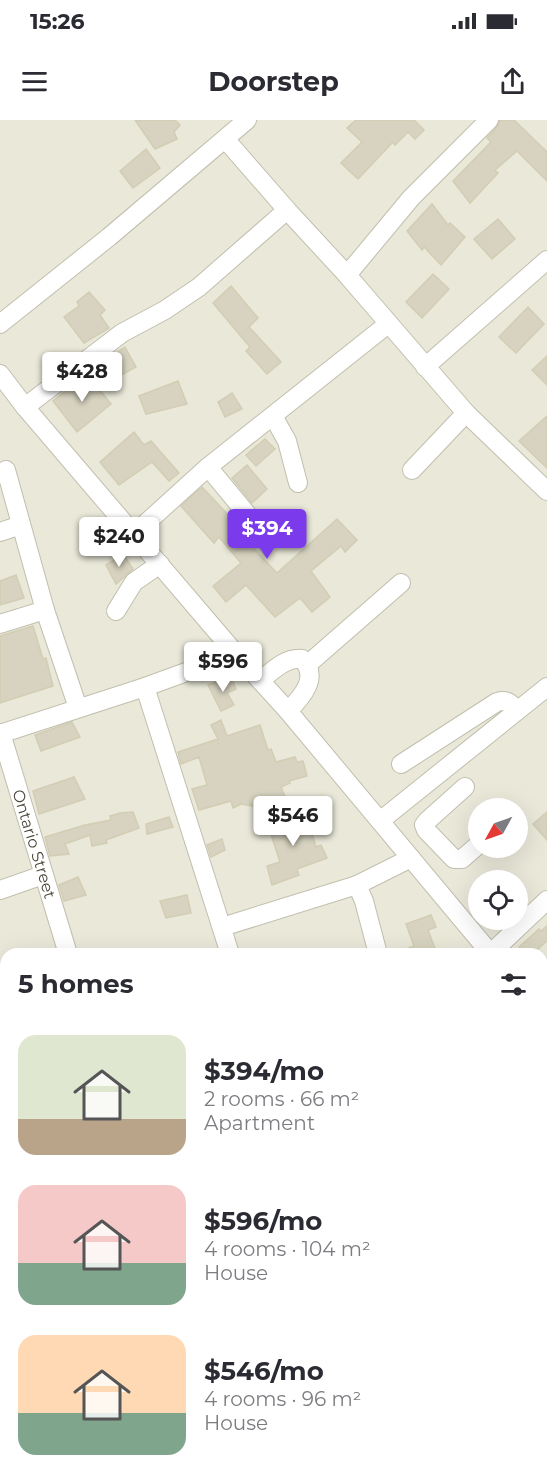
<!DOCTYPE html>
<html lang="en">
<head>
<meta charset="utf-8">
<style>
  :root { --surface:#fff; --page:#f2f2f3; --text:#2b2b33; --muted:#7c7c81; --accent:#7c3aed }
  body { margin:0; font-family:Montserrat,sans-serif; background:var(--page); color:var(--text); height:100vh; display:flex; flex-direction:column; font-size:22px; white-space:nowrap }
  * { box-sizing:border-box; margin:0 }
  p { font-size:20px; color:var(--muted) }
  .icon { flex:none; width:33px; height:33px; fill:none; stroke:currentColor; stroke-width:2; stroke-linecap:round; stroke-linejoin:round }
  .map { position:relative; flex:1; overflow:hidden }
  .sheet { position:absolute; left:0px; top:828px; width:548px; height:536px; display:flex; flex-direction:column; background:var(--surface); border-radius:18px 18px 0 0; box-shadow:0 6px 24px #0002 }
  .sheet>* { flex:none }
  .needle { width:39px; rotate:230deg }
  .buttons { position:absolute; left:468px; top:678px; display:grid; gap:12px }
  .buttons a { display:grid; place-items:center; width:60px; height:60px; border-radius:50%; background:var(--surface); box-shadow:0 6px 24px #0002; font-size:30px }
  .price { position:absolute; translate:-50% -51px; padding:0 14px; border-radius:6px; background:#fff; color:#222; font-size:20px; line-height:39px; filter:drop-shadow(0 2px 3px #0008) }
  .price::after { content:''; position:absolute; left:50%; top:36px; width:18px; height:14px; margin-left:-9px; background:inherit; clip-path:polygon(0 0,100% 0,50% 100%) }
  .price.selected { background:var(--accent); color:#fff }
  ul { padding:0; list-style:none }
  li { display:flex; align-items:center; gap:18px; height:150px; padding:0 18px }
  li span { display:grid; place-items:center; flex:none; width:168px; height:120px; border-radius:18px; color:#555 }
  li>.icon { margin-inline-start:auto }
  span .icon { width:72px; height:72px; fill:#fffc; stroke-width:1 }
  li b { font-size:26px }
  h2 { display:flex; justify-content:space-between; align-items:center; height:72px; padding:0 18px; font-size:26px }
  .status { display:flex; justify-content:space-between; align-items:center; height:42px; padding:0 30px; background:var(--surface); direction:ltr }
  .status svg { height:16px; fill:currentColor }
  header { display:flex; justify-content:space-between; align-items:center; height:78px; padding:0 18px; background:var(--surface); font-size:27px; font-weight:700 }
  .map>svg:first-child { display:block }
</style>
</head>
<body>
<div class="status"><b>15:26</b><svg viewBox="0 0 49 12"><path d="M0 12V9h3v3zM5 12V6h3v6zM10 12V3h3v9zM15 12V0h3v12zM26 1h20v11H26zM47 4h2v5h-2z"/></svg></div>
<header><svg class="icon" aria-label="menu" viewBox="0 0 24 24"><path d="M4 6h16M4 12h16M4 18h16"/></svg>Doorstep<svg class="icon" aria-label="share" viewBox="0 0 24 24"><path d="M12 15V3M7 8l5-5 5 5M5 13v7h14v-7"/></svg></header>
<div class="map">
<svg width="547" height="1363" viewBox="0 0 547 1363">
  <rect width="100%" height="100%" fill="#f5f5eb"/>
  <path fill="#e9e8d9" fill-rule="evenodd" d="M0,0H547V1363H0ZM478,688H518V728H478ZM478,760H518V800H478ZM6,834H542V1358H6Z"/>
  <g fill="#d7d3c0" stroke="#d2cdb3" stroke-width="1.5">
    <polygon points="135,0 175,0 180,5 174,12 177,19 155,29"/>
    <polygon points="356,0 414,0 424,10 415,19 408,12 395,25 393,22 358,59 341,43 362,22 347,8"/>
    <polygon points="500,0 514,0 547,32 547,61 517,31 495,50 498,53 470,83 453,61 491,22 487,18 497,7"/>
    <polygon points="146,29 160,48 133,68 120,51"/>
    <polygon points="432,84 448,105 450,103 465,117 441,145 424,127 422,130 407,111"/>
    <polygon points="498,99 515,119 492,139 474,119"/>
    <polygon points="433,154 449,169 422,198 406,182"/>
    <polygon points="231,166 258,198 249,207 281,242 267,254 246,231 250,227 213,183"/>
    <polygon points="89,172 105,190 100,195 109,208 84,223 64,197 79,186 77,182"/>
    <polygon points="528,187 544,204 516,233 499,217"/>
    <polygon points="125,227 136,247 116,258 106,239"/>
    <polygon points="547,236 547,265 532,250"/>
    <polygon points="87,254 111,284 77,312 53,281"/>
    <polygon points="178,261 187,284 146,294 139,276"/>
    <polygon points="232,273 242,289 225,297 218,282"/>
    <polygon points="547,296 547,348 519,321"/>
    <polygon points="134,312 144,325 151,321 179,353 169,361 152,342 119,365 100,342"/>
    <polygon points="265,319 275,329 256,346 246,335"/>
    <polygon points="247,345 267,369 252,383 232,358"/>
    <polygon points="202,367 232,399 256,431 277,453 337,399 357,420 345,432 341,426 311,451 330,477 312,492 300,478 275,497 246,465 226,482 213,466 241,443 219,417 214,423 181,386"/>
    <polygon points="123,434 133,449 116,464 106,445"/>
    <polygon points="16,455 24,478 0,485 0,461"/>
    <polygon points="33,506 43,539 46,538 53,566 0,583 0,516"/>
    <polygon points="231,557 236,569 227,573 234,585 221,591 208,565"/>
    <polygon points="221,600 227,616 260,605 268,630 271,629 276,642 295,637 297,642 303,641 307,656 289,661 290,663 281,667 291,692 241,684 233,688 231,681 199,690 192,669 207,665 199,637 181,644 178,632 218,619 211,605"/>
    <polygon points="72,602 80,617 41,631 35,615"/>
    <polygon points="74,657 85,679 39,694 33,671"/>
    <polygon points="133,692 139,708 106,720 107,723 92,726 90,715 65,724 69,734 50,736 45,717 85,705 111,700 110,696 120,693"/>
    <polygon points="300,692 302,696 307,696 316,727 321,725 327,738 297,749 299,755 272,765 267,746 280,742 267,702"/>
    <polygon points="547,692 547,720 533,704"/>
    <polygon points="169,697 173,707 147,714 146,704"/>
    <polygon points="222,719 225,730 211,737 207,725"/>
    <polygon points="78,757 86,775 64,781 59,765"/>
    <polygon points="187,775 191,793 166,798 160,781"/>
    <polygon points="431,795 436,807 428,810 437,834 395,834 414,826 406,804"/>
    <polygon points="547,806 547,821 532,834 525,834 519,827 539,809 541,811"/>
  </g>
  <g fill="none" stroke-linecap="round" stroke-linejoin="round">
    <defs>
      <g id="minor">
        <polyline points="226,20 287,90 347,155 466,293 547,371"/>
        <polyline points="347,155 411,78 489,0"/>
        <polyline points="0,204 109,117 247,0"/>
        <polyline points="425,247 547,140"/>
        <polyline points="0,254 25,287 236,534 288,591 491,834"/>
        <polyline points="25,287 122,213 165,190 199,167 287,90"/>
        <polyline points="273,296 287,321 298,363"/>
        <polyline points="208,347 251,399"/>
        <polyline points="6,350 45,490 78,588"/>
        <polyline points="412,350 466,293"/>
        <polyline points="0,412 21,405"/>
        <polyline points="134,414 208,347 388,204"/>
        <polyline points="116,491 134,462 160,444"/>
        <polyline points="0,504 45,490"/>
        <polyline points="307,545 401,463"/>
        <path d="M261,560C272,551 286,537 302,539C320,557 302,577 288,591"/>
        <polyline points="145,567 230,834"/>
        <polyline points="1,613 68,834"/>
        <polyline points="0,614 145,567 236,534"/>
        <path d="M401,644L497,582C507,579 510,583 517,590"/>
        <polyline points="465,667 427,701 424,705 426,710 454,739 462,739 478,725"/>
        <polyline points="380,701 547,567"/>
        <polyline points="357,765 411,738"/>
        <polyline points="0,770 43,755"/>
        <polyline points="222,807 357,765 364,781 378,834"/>
        <polyline points="491,833 547,780"/>
        <polyline points="542,869 547,864"/>
        <polyline points="0,1063 6,1082"/>
        <polyline points="542,1158 547,1153"/>
        <polyline points="0,1205 6,1212"/>
        <polyline points="542,1233 547,1240"/>
        <polyline points="0,1328 6,1323"/>
        <polyline points="134,1358 138,1363"/>
        <polyline points="493,1358 497,1363"/>
        <polyline points="306,1363 313,1358"/>
      </g>
    </defs>
    <use href="#minor" stroke="#c1bfad" stroke-width="20"/>
    <use href="#minor" stroke="#fff" stroke-width="18"/>
  </g>
  <g text-anchor="middle" dominant-baseline="central" stroke-width="5" stroke-linejoin="round" paint-order="stroke">
    <g font-size="16" fill="#4a4739" stroke="#fff">
      <text transform="translate(34 724) rotate(73)">Ontario Street</text>
    </g>
  </g>
</svg>
<div class="buttons">
<a><svg class="needle" viewBox="-14 -14 28 28"><path d="M0-13l5 13h-10z" fill="#e53935"/><path d="M0 13l5-13h-10z" fill="#7c7c81"/></svg></a>
<a><svg class="icon" aria-label="locate" viewBox="0 0 24 24"><circle cx="12" cy="12" r="6"/><path d="M12 2v4M12 18v4M2 12h4M18 12h4"/></svg></a>
</div>
<b class="price" style="left:82px;top:283px">$428</b>
<b class="price selected" style="left:267px;top:440px">$394</b>
<b class="price" style="left:119px;top:448px">$240</b>
<b class="price" style="left:223px;top:573px">$596</b>
<b class="price" style="left:293px;top:727px">$546</b>
<section class="sheet">
<h2>5 homes<svg class="icon" aria-label="filters" viewBox="0 0 24 24"><path d="M4 7h16M4 17h16"/><circle cx="9" cy="7" r="2"/><circle cx="15" cy="17" r="2"/></svg></h2>
<ul>
<li><span style="background:linear-gradient(#dfe7d0 70%,#b9a48a 0)"><svg class="icon" aria-label="home" viewBox="0 0 24 24"><path d="M3 11l9-7 9 7M6 9v11h12V9"/></svg></span><div><b>$394/mo</b><p>2 rooms · 66 m²</p><p>Apartment</p></div></li>
<li><span style="background:linear-gradient(#f6c9c9 65%,#7fa58c 0)"><svg class="icon" aria-label="home" viewBox="0 0 24 24"><path d="M3 11l9-7 9 7M6 9v11h12V9"/></svg></span><div><b>$596/mo</b><p>4 rooms · 104 m²</p><p>House</p></div></li>
<li><span style="background:linear-gradient(#ffd9b3 65%,#7fa58c 0)"><svg class="icon" aria-label="home" viewBox="0 0 24 24"><path d="M3 11l9-7 9 7M6 9v11h12V9"/></svg></span><div><b>$546/mo</b><p>4 rooms · 96 m²</p><p>House</p></div></li>
</ul>
</section>
</div>
</body>
</html>
